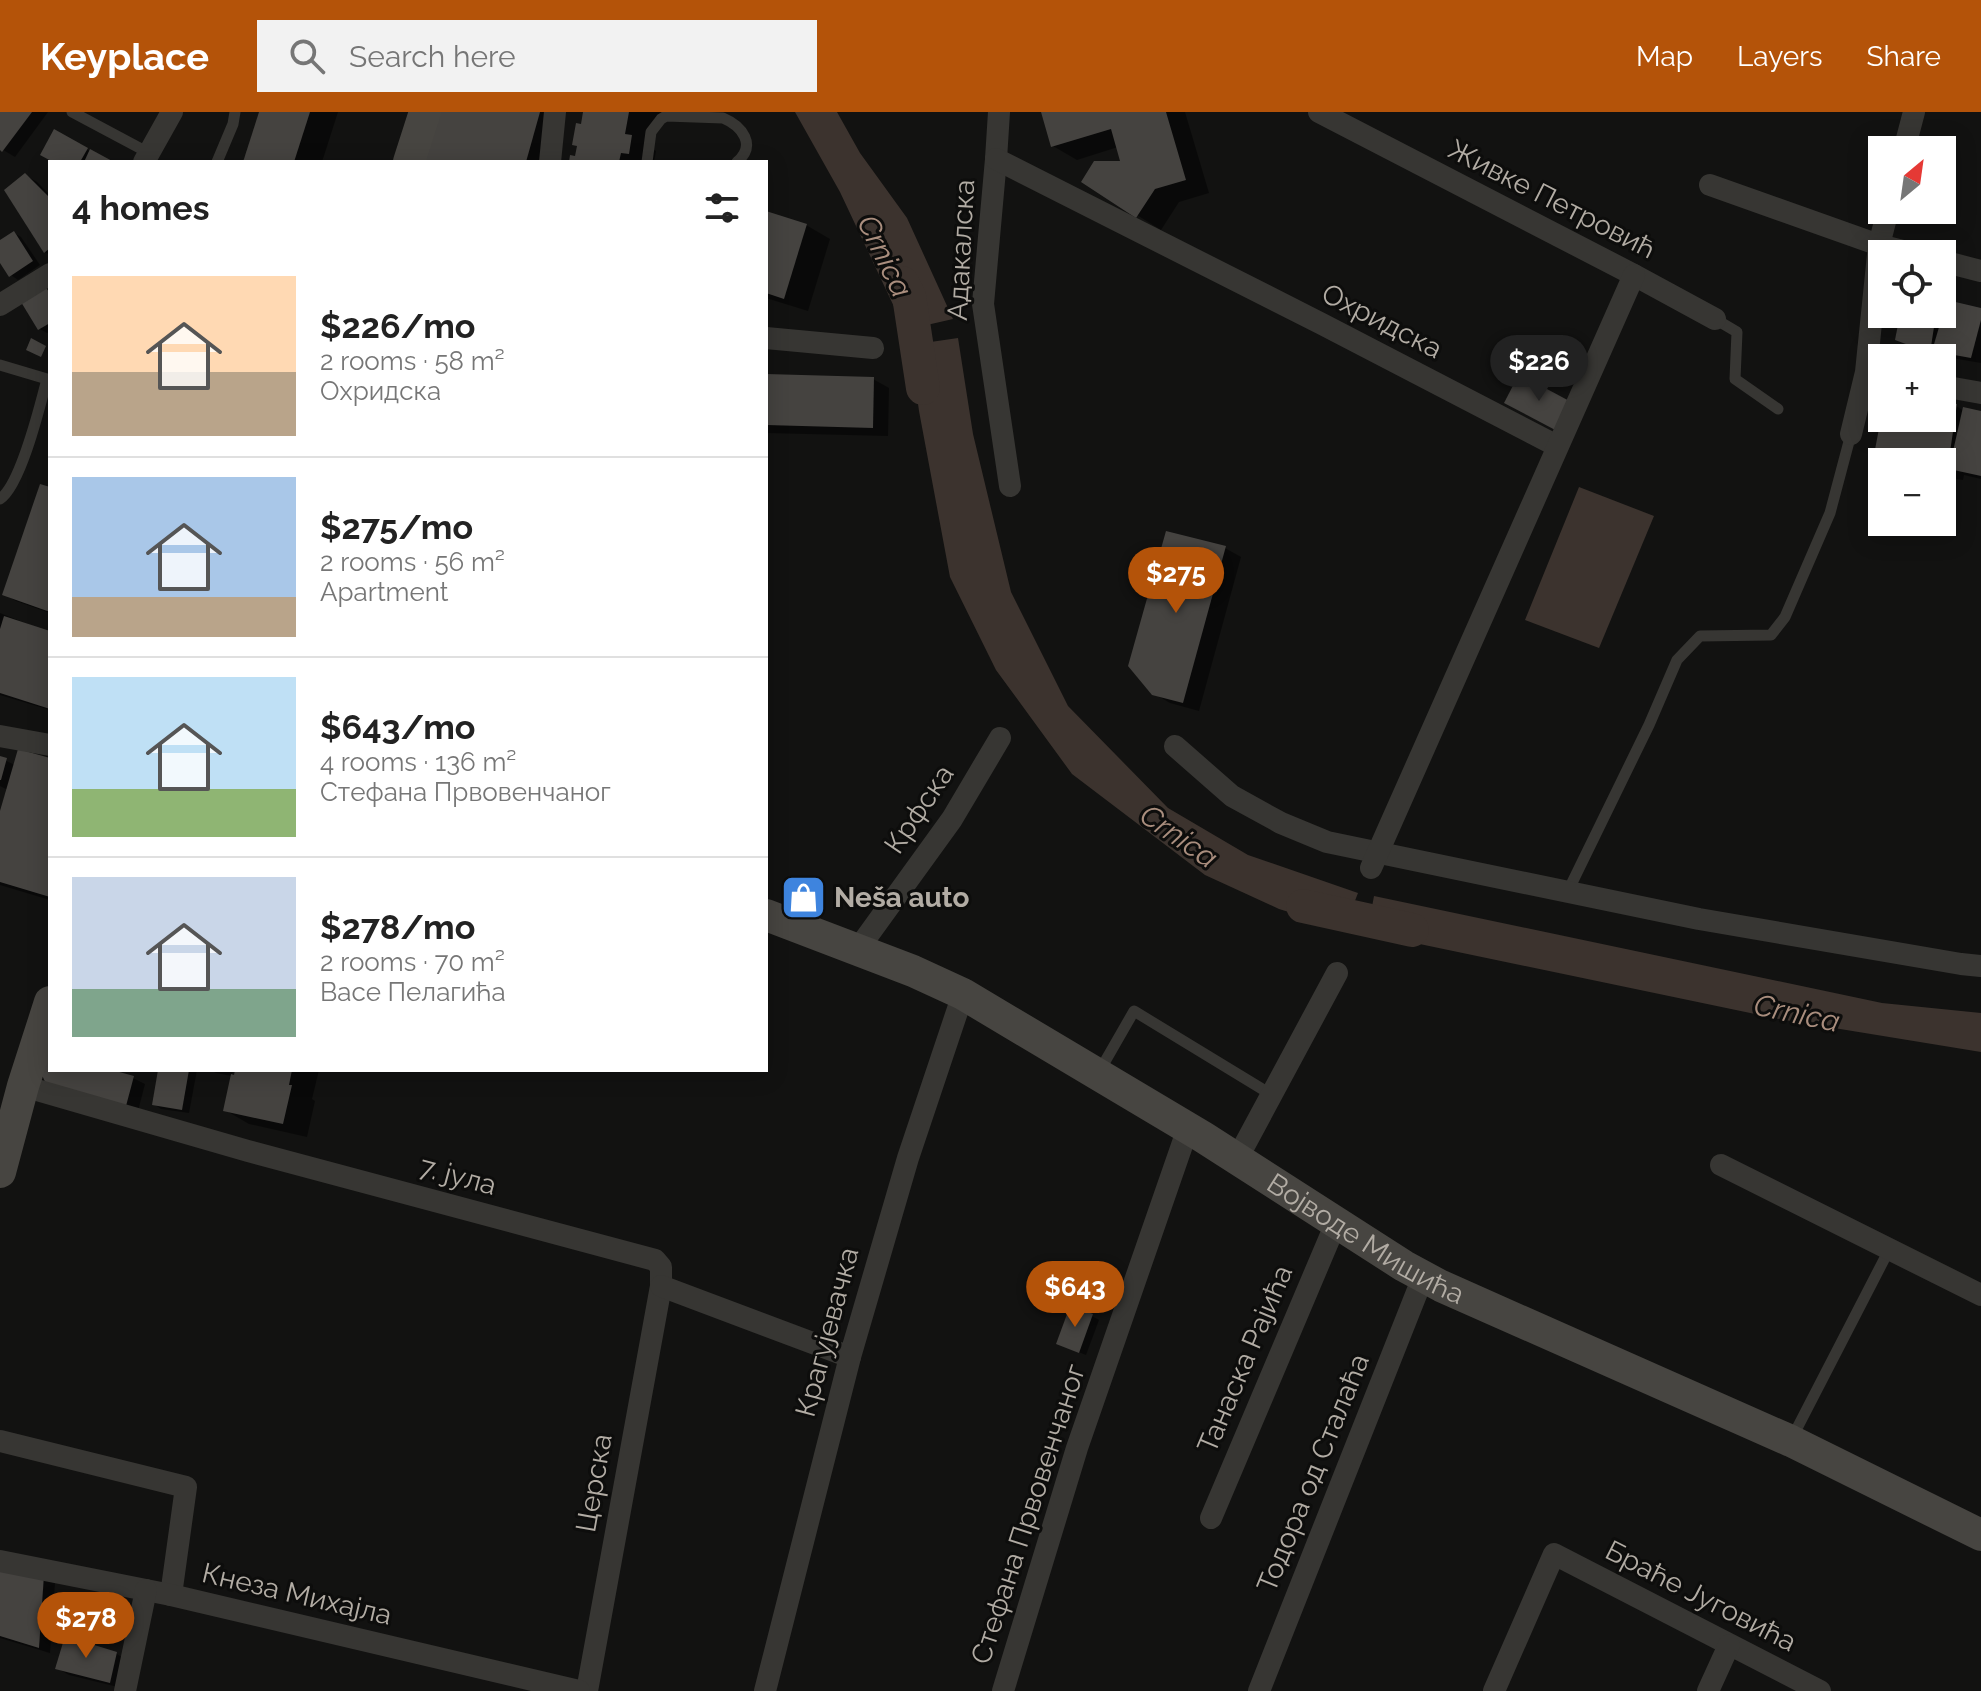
<!DOCTYPE html>
<html lang="en">
<head>
<meta charset="utf-8">
<style>
  :root { --surface:#fff; --page:#f2f2f2; --text:#222; --muted:#767676; --line:#e0e0e0; --accent:#b45309 }
  body { margin:0; font-family:Raleway,sans-serif; background:var(--page); color:var(--text); height:100vh; display:flex; flex-direction:column; font-size:30px; white-space:nowrap }
  * { box-sizing:border-box; margin:0 }
  p { font-size:26px; color:var(--muted) }
  .icon { flex:none; width:44px; height:44px; fill:none; stroke:currentColor; stroke-width:2; stroke-linecap:round; stroke-linejoin:round }
  .map { position:relative; flex:1; overflow:hidden }
  .drawer { position:absolute; left:48px; top:48px; width:720px; height:912px; display:flex; flex-direction:column; background:var(--surface); border-radius:0px; box-shadow:0 4px 20px #0003 }
  .drawer>* { flex:none }
  .needle { width:52px; rotate:29deg }
  .buttons { position:absolute; left:1868px; top:24px; display:grid; gap:16px }
  .buttons a { display:grid; place-items:center; width:88px; height:88px; border-radius:0px; background:var(--surface); box-shadow:0 4px 20px #0003; font-size:40px }
  .price { position:absolute; translate:-50% -68px; padding:0 18px; border-radius:28px; background:var(--accent); color:#fff; font-size:26px; line-height:52px; filter:drop-shadow(0 2px 4px #0008) }
  .price::after { content:''; position:absolute; left:50%; top:48px; width:24px; height:18px; margin-left:-12px; background:inherit; clip-path:polygon(0 0,100% 0,50% 100%) }
  .price.on { background:#222; color:#fff }
  ul { padding:0; list-style:none }
  li { display:flex; align-items:center; gap:24px; height:200px; padding:0 24px }
  li+li { border-top:2px solid var(--line) }
  li span { display:grid; place-items:center; flex:none; width:224px; height:160px; border-radius:0px; color:#555 }
  li>.icon { margin-inline-start:auto }
  span .icon { width:96px; height:96px; fill:#fffc; stroke-width:1 }
  li b { font-size:34px }
  h2 { display:flex; justify-content:space-between; align-items:center; height:96px; padding:0 24px; font-size:34px }
  header { display:flex; align-items:center; gap:48px; box-sizing:border-box; height:112px; padding:0 40px; background:var(--accent); color:#fff }
  header strong { font-size:38px }
  nav { display:flex; gap:44px; margin-inline-start:auto; font-size:28px }
  .search { width:560px; height:72px; background:var(--page); display:flex; align-items:center; gap:20px; box-sizing:border-box; padding:0 28px; border-radius:0px; color:var(--muted); font-size:30px }
  .map>svg:first-child { display:block }
</style>
</head>
<body>
<header>
<strong>Keyplace</strong>
<div class="search"><svg class="icon" aria-label="search" viewBox="0 0 24 24"><circle cx="10" cy="10" r="6"/><path d="M15 15l6 6"/></svg>Search here</div>
<nav><a>Map</a><a>Layers</a><a>Share</a></nav>
</header>
<div class="map">
<svg width="1981" height="1579" viewBox="0 0 1981 1579">
  <rect width="100%" height="100%" fill="#121211"/>
  <g fill="#3c332e">
    <polygon points="795,0 837,0 860,41 907,106 953,207 905,218 840,80"/>
    <polygon points="958,226 973,322 1011,480 1068,594 1168,696 1248,743 1358,781 1344,817 1279,797 1205,763 1072,662 996,558 950,465 919,299 910,233"/>
    <polygon points="1579,375 1654,404 1599,536 1525,508"/>
    <polygon points="1374,784 1882,891 1981,901 1981,940 1779,907 1367,821"/>
  </g>
  <g fill="#0007">
    <polygon points="0,0 48,0 15,45 0,36"/>
    <polygon points="261,0 338,0 322,50 245,50"/>
    <polygon points="439,0 558,0 544,50 425,50"/>
    <polygon points="585,0 661,0 659,11 649,35 656,39 654,50 571,50 577,46 579,35 574,32 583,14"/>
    <polygon points="1043,0 1185,0 1209,81 1179,90 1161,118 1084,70 1123,51 1118,35 1077,48 1053,34"/>
    <polygon points="55,20 110,50 56,50"/>
    <polygon points="25,63 37,70 50,83 50,143 45,140"/>
    <polygon points="766,101 806,113 830,127 808,199 766,186"/>
    <polygon points="14,121 21,125 40,153 18,168 11,163 0,147 0,130"/>
    <polygon points="46,178 50,180 50,219 47,221 40,217"/>
    <polygon points="1942,192 1947,195 1981,198 1981,251 1946,245 1942,242 1941,246 1939,245 1940,243 1907,230 1907,233 1897,227 1902,202 1942,202"/>
    <polygon points="766,264 873,267 889,276 888,324 766,321"/>
    <polygon points="1942,291 1956,294 1964,299 1981,301 1981,367 1964,363 1963,368 1942,365 1942,350 1882,351 1875,347 1883,306 1942,306"/>
    <polygon points="50,377 50,501 16,489 4,482"/>
    <polygon points="1225,436 1241,445 1199,599 1170,591 1153,581"/>
    <polygon points="0,501 50,521 50,598 0,583"/>
    <polygon points="0,646 15,653 50,648 50,788 0,773 0,706 8,678 0,674"/>
    <polygon points="50,958 104,958 133,966 145,972 138,999 47,970"/>
    <polygon points="160,958 197,958 189,1001 161,997 154,992"/>
    <polygon points="210,958 233,958 232,964 235,964 237,958 319,958 312,987 315,989 307,1025 249,1012 225,998 232,964 216,961"/>
    <polygon points="1092,1204 1099,1208 1086,1243 1058,1232"/>
    <polygon points="0,1455 43,1465 55,1471 50,1541 0,1526"/>
    <polygon points="66,1526 117,1542 128,1549 122,1576 69,1563 57,1556"/>
  </g>
  <g fill="none" stroke-linecap="round" stroke-linejoin="round">
    <g stroke="#3c332e" stroke-width="34">
      <polyline points="902,171 909,184 923,276"/>
      <polyline points="1303,794 1412,818"/>
    </g>
  </g>
  <g fill="#454340">
    <polygon points="0,0 32,0 2,40 0,38"/>
    <polygon points="259,0 310,0 294,50 243,50"/>
    <polygon points="437,0 540,0 526,50 423,50"/>
    <polygon points="583,0 629,0 625,22 632,23 629,42 621,41 619,50 569,50 570,43 575,44 577,34 572,33 576,11 581,12"/>
    <polygon points="1041,0 1166,0 1186,68 1155,77 1136,106 1081,70 1094,49 1120,49 1111,17 1051,35"/>
    <polygon points="54,17 88,36 80,50 53,50 40,43"/>
    <polygon points="90,37 114,50 84,50"/>
    <polygon points="25,61 50,86 50,136 44,141 4,78"/>
    <polygon points="766,99 807,112 784,187 766,181"/>
    <polygon points="14,119 33,149 9,165 0,151 0,128"/>
    <polygon points="46,176 50,181 50,211 38,218 21,190"/>
    <polygon points="1947,188 1981,196 1981,208 1971,246 1932,239"/>
    <polygon points="1900,202 1936,202 1930,241 1895,228"/>
    <polygon points="31,226 46,234 41,245 26,238"/>
    <polygon points="766,262 874,265 873,316 766,313"/>
    <polygon points="1519,262 1575,292 1559,320 1504,291"/>
    <polygon points="1942,289 1957,292 1947,361 1942,360 1942,350 1884,350 1873,348 1881,306 1942,306"/>
    <polygon points="1963,295 1981,299 1981,364 1949,357"/>
    <polygon points="40,372 50,375 50,500 2,483"/>
    <polygon points="1166,419 1226,434 1183,591 1152,583 1128,554"/>
    <polygon points="4,504 50,519 50,597 0,581 0,517"/>
    <polygon points="18,637 50,646 50,785 0,770 0,699"/>
    <polygon points="0,644 7,646 1,668 0,668"/>
    <polygon points="50,938 50,958 112,958 134,964 126,994 46,972 42,963"/>
    <polygon points="158,958 189,958 182,998 152,993"/>
    <polygon points="235,958 292,958 289,973 292,973 283,1012 223,999 231,962 234,963"/>
    <polygon points="1070,1194 1093,1202 1079,1241 1056,1232"/>
    <polygon points="0,1453 44,1463 39,1536 0,1524"/>
    <polygon points="65,1524 117,1540 110,1571 55,1557"/>
  </g>
  <g fill="none" stroke-linecap="round" stroke-linejoin="round">
    <g stroke="#373633" stroke-width="11">
      <polyline points="72,0 149,41"/>
      <polyline points="217,50 233,12 235,0"/>
      <path d="M647,50L651,20L661,7L666,4L723,6C742,14 757,33 737,50"/>
      <polyline points="1715,207 1737,220 1735,267 1778,297"/>
      <path d="M0,253L47,267C40,294 21,373 0,387"/>
      <polyline points="1568,779 1649,613 1677,548 1700,524 1771,523 1785,505 1830,401 1851,322"/>
      <polyline points="1099,960 1134,899 1272,983"/>
      <polyline points="1792,1326 1889,1138"/>
    </g>
    <g stroke="#373633" stroke-width="22">
      <polyline points="999,0 996,47 983,192 1010,374"/>
      <polyline points="1319,0 1634,163 1715,207"/>
      <polyline points="1904,38 1914,0"/>
      <polyline points="996,47 1322,212 1557,334"/>
      <polyline points="144,50 172,0"/>
      <polyline points="550,50 555,0"/>
      <polyline points="1710,73 1879,133 1914,142"/>
      <polyline points="1942,149 1981,159"/>
      <polyline points="0,193 50,162"/>
      <polyline points="766,226 873,236"/>
      <polyline points="1942,274 1981,281"/>
      <polyline points="1851,322 1866,260 1879,133 1888,98"/>
      <polyline points="0,624 50,633"/>
      <polyline points="1175,634 1232,684 1281,711 1327,730 1699,807 1961,852 1981,854"/>
      <polyline points="1371,756 1634,163"/>
      <polyline points="858,837 952,707 1000,626"/>
      <polyline points="23,974 248,1039 655,1148 661,1155 661,1174 587,1579"/>
      <polyline points="1237,1047 1337,861"/>
      <polyline points="1721,1053 1981,1183"/>
      <polyline points="661,1174 850,1245"/>
      <polyline points="0,1329 186,1375 171,1483"/>
      <polyline points="1211,1406 1336,1111"/>
      <polyline points="0,1449 171,1483 579,1579"/>
      <polyline points="125,1579 146,1478"/>
      <polyline points="765,1579 850,1245 908,1046 963,882"/>
      <polyline points="1003,1579 1077,1336 1188,1016"/>
      <polyline points="1259,1579 1423,1165"/>
      <polyline points="1494,1579 1554,1442 1820,1579"/>
      <polyline points="1708,1579 1729,1533"/>
    </g>
    <g stroke="#474541" stroke-width="32">
      <polyline points="409,50 425,0"/>
      <path id="s1" d="M766,803L913,859L963,882L1203,1025L1404,1154L1441,1174L1791,1329L1981,1423"/>
      <polyline points="0,1060 23,974 50,890"/>
    </g>
  </g>
  <defs>
    <symbol id="shop-square" viewBox="-11 -11 22 22"><rect x="-9" y="-9" width="18" height="18" rx="4" fill="#3e84de" stroke="#0d0d0c"/><path d="M-5-2.5h2.3a2.7 3.5 0 0 1 5.4 0H5L5.5 6h-11ZM-1.5-2.5h3a1.5 2.3 0 0 0-3 0Z" fill="#fff"/></symbol>
  </defs>
  <g fill-rule="evenodd">
    <use href="#shop-square" x="778" y="760" width="51" height="51"/>
  </g>
  <g text-anchor="middle" dominant-baseline="central" stroke-width="6" stroke-linejoin="round" paint-order="stroke">
    <g font-size="28" fill="#b2aca4" stroke="#0d0d0c">
      <text transform="translate(1552 87) rotate(27)">Живке Петровић</text>
      <text transform="translate(961 138) rotate(-87)">Адакалска</text>
      <text transform="translate(1382 209) rotate(27)">Охридска</text>
      <text transform="translate(919 697) rotate(-56)">Крфска</text>
      <text transform="translate(458 1064) rotate(15)">7. јула</text>
      <text stroke="none"><textPath href="#s1" startOffset="684">Војводе Мишића</textPath></text>
      <text transform="translate(827 1220) rotate(-75)">Крагујевачка</text>
      <text transform="translate(1245 1247) rotate(-67)">Танаска Рајића</text>
      <text transform="translate(1313 1361) rotate(-68)">Тодора од Сталаћа</text>
      <text transform="translate(594 1371) rotate(-80)">Церска</text>
      <text transform="translate(1028 1402) rotate(-72)">Стефана Првовенчаног</text>
      <text transform="translate(297 1482) rotate(13)">Кнеза Михајла</text>
      <text transform="translate(1701 1484) rotate(27)">Браће Југовића</text>
    </g>
    <g font-size="28" font-weight="bold" fill="#b2aca4" stroke="#0d0d0c" text-anchor="start">
      <text x="834" y="785">Neša auto</text>
    </g>
    <g font-size="30" font-style="italic" fill="#aa8e7e" stroke="#0d0d0c">
      <text transform="translate(885 144) rotate(64)">Crnica</text>
      <text transform="translate(1179 724) rotate(35)">Crnica</text>
      <text transform="translate(1797 901) rotate(12)">Crnica</text>
    </g>
  </g>
</svg>
<div class="buttons">
<a><svg class="needle" viewBox="-14 -14 28 28"><path d="M0-13l5 13h-10z" fill="#e53935"/><path d="M0 13l5-13h-10z" fill="#767676"/></svg></a>
<a><svg class="icon" aria-label="locate" viewBox="0 0 24 24"><circle cx="12" cy="12" r="6"/><path d="M12 2v4M12 18v4M2 12h4M18 12h4"/></svg></a>
<a>+</a>
<a>−</a>
</div>
<b class="price on" style="left:1539px;top:291px">$226</b>
<b class="price" style="left:1176px;top:503px">$275</b>
<b class="price" style="left:1075px;top:1217px">$643</b>
<b class="price" style="left:86px;top:1548px">$278</b>
<section class="drawer">
<h2>4 homes<svg class="icon" aria-label="filters" viewBox="0 0 24 24"><path d="M4 7h16M4 17h16"/><circle cx="9" cy="7" r="2"/><circle cx="15" cy="17" r="2"/></svg></h2>
<ul>
<li><span style="background:linear-gradient(#ffd9b3 60%,#b9a48a 0)"><svg class="icon" aria-label="home" viewBox="0 0 24 24"><path d="M3 11l9-7 9 7M6 9v11h12V9"/></svg></span><div><b>$226/mo</b><p>2 rooms · 58 m²</p><p>Охридска</p></div></li>
<li><span style="background:linear-gradient(#a9c7e8 75%,#b9a48a 0)"><svg class="icon" aria-label="home" viewBox="0 0 24 24"><path d="M3 11l9-7 9 7M6 9v11h12V9"/></svg></span><div><b>$275/mo</b><p>2 rooms · 56 m²</p><p>Apartment</p></div></li>
<li><span style="background:linear-gradient(#bfe0f5 70%,#8fb573 0)"><svg class="icon" aria-label="home" viewBox="0 0 24 24"><path d="M3 11l9-7 9 7M6 9v11h12V9"/></svg></span><div><b>$643/mo</b><p>4 rooms · 136 m²</p><p>Стефана Првовенчаног</p></div></li>
<li><span style="background:linear-gradient(#c9d6e8 70%,#7fa58c 0)"><svg class="icon" aria-label="home" viewBox="0 0 24 24"><path d="M3 11l9-7 9 7M6 9v11h12V9"/></svg></span><div><b>$278/mo</b><p>2 rooms · 70 m²</p><p>Васе Пелагића</p></div></li>
</ul>
</section>
</div>
</body>
</html>
